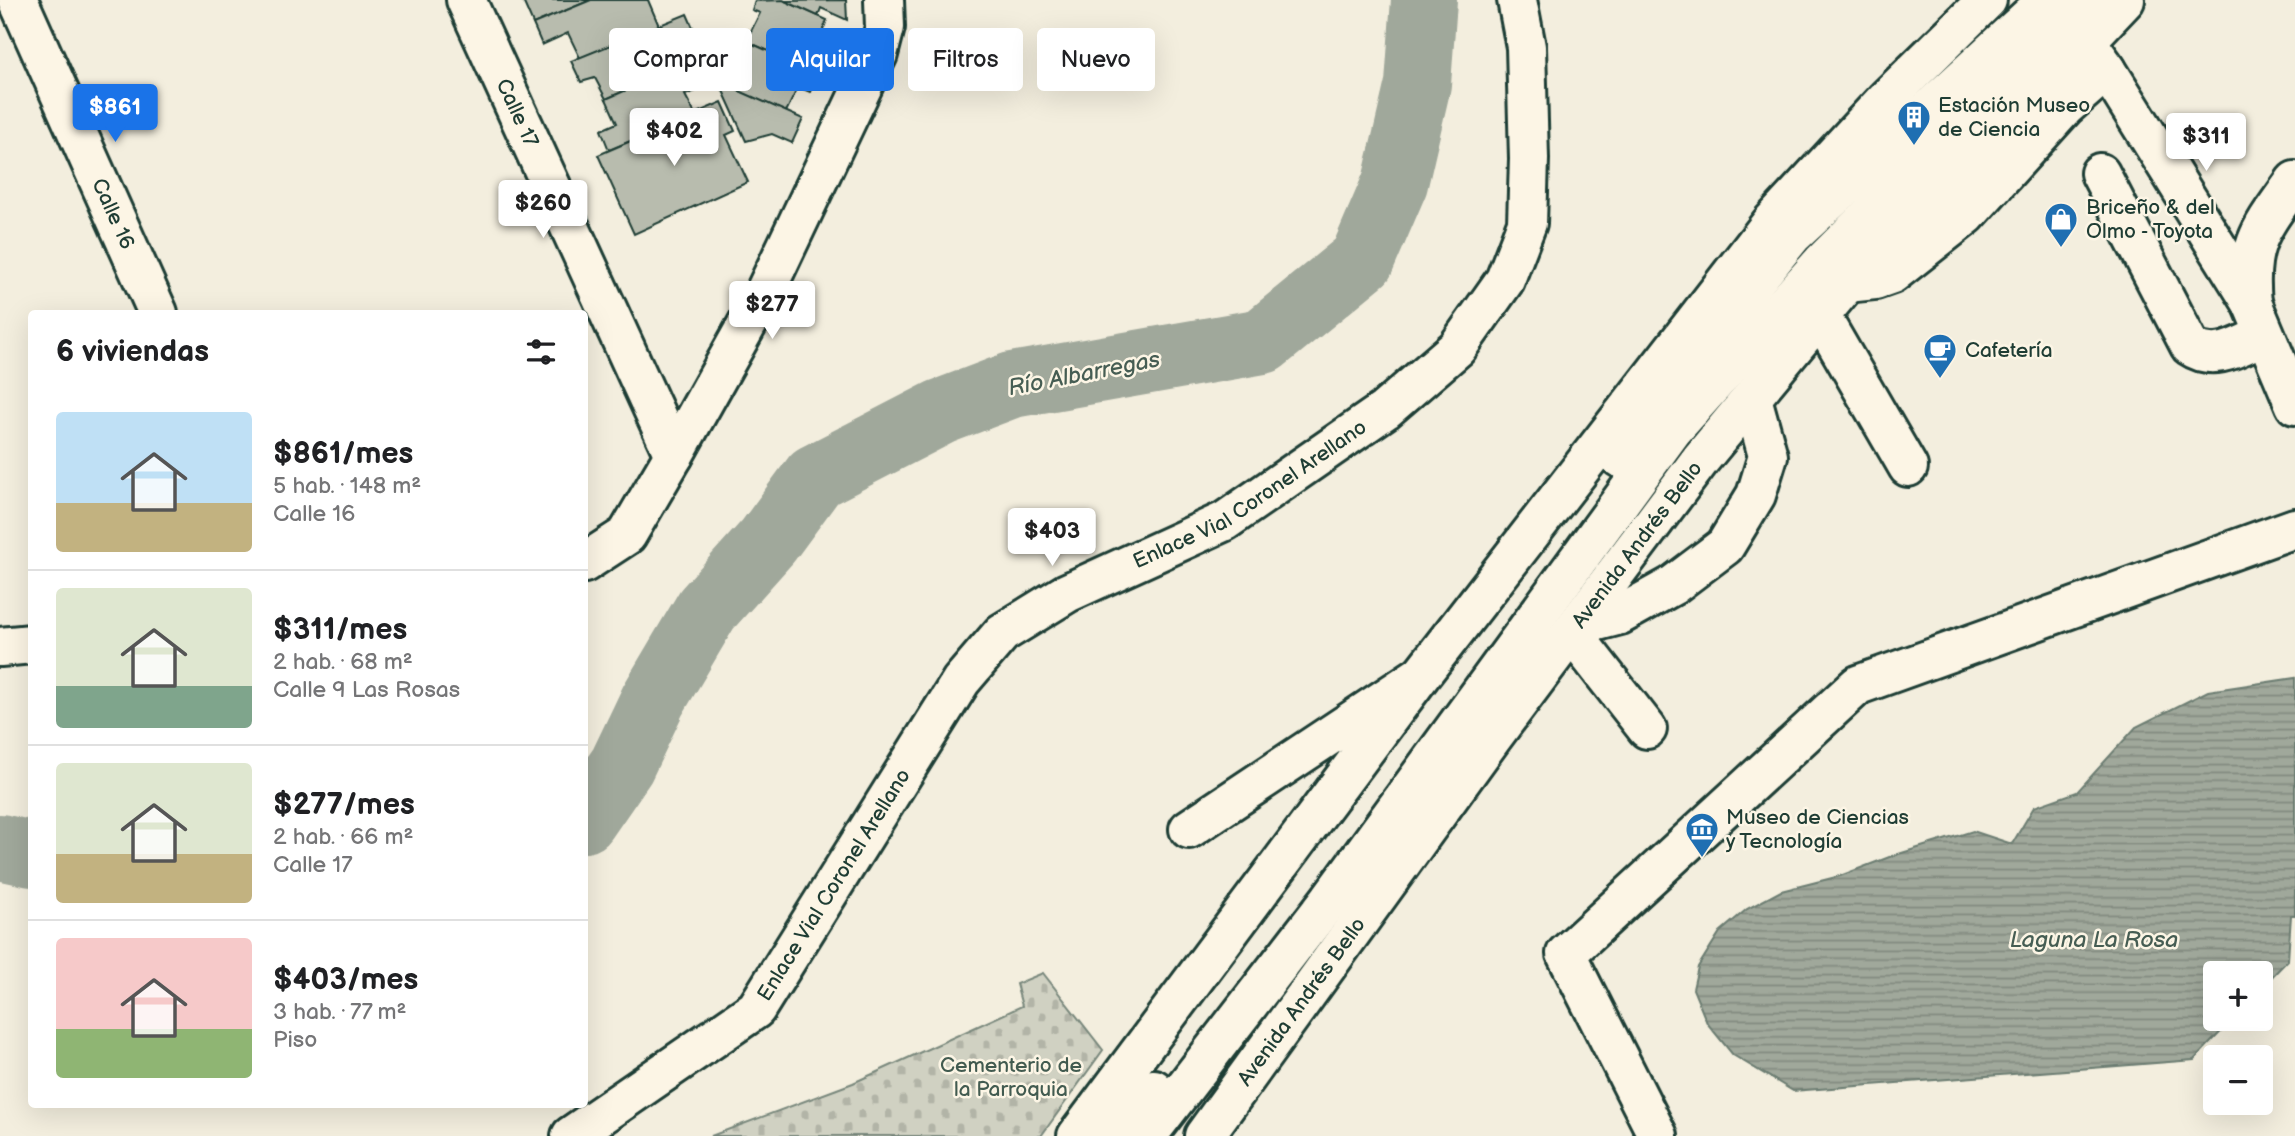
<!DOCTYPE html>
<html lang="es">
<head>
<meta charset="utf-8">
<style>
  :root { --surface:#fff; --page:#f6f6f6; --text:#202124; --muted:#757577; --line:#e0e0e0; --accent:#1a73e8 }
  body { margin:0; font-family:"Balsamiq Sans",sans-serif; background:var(--page); color:var(--text); height:100vh; display:flex; flex-direction:column; font-size:26px; white-space:nowrap }
  * { box-sizing:border-box; margin:0 }
  p { font-size:23px; color:var(--muted) }
  .icon { flex:none; width:38px; height:38px; fill:none; stroke:currentColor; stroke-width:2; stroke-linecap:round; stroke-linejoin:round }
  .map { position:relative; flex:1; overflow:hidden }
  .sheet { position:absolute; left:28px; top:310px; width:560px; height:798px; display:flex; flex-direction:column; background:var(--surface); border-radius:7px; box-shadow:0 7px 28px #0002 }
  .sheet>* { flex:none }
  .banner { position:absolute; left:609px; top:28px; width:665px; height:63px; display:flex; gap:14px }
  .controls { position:absolute; left:2203px; top:961px; display:grid; gap:14px }
  .controls a { display:grid; place-items:center; width:70px; height:70px; border-radius:7px; background:var(--surface); box-shadow:0 7px 28px #0002; font-size:35px }
  .price { position:absolute; translate:-50% -60px; padding:0 16px; border-radius:7px; background:#fff; color:#222; font-size:23px; line-height:46px; filter:drop-shadow(0 2px 4px #0008) }
  .price::after { content:''; position:absolute; left:50%; top:42px; width:21px; height:16px; margin-left:-10px; background:inherit; clip-path:polygon(0 0,100% 0,50% 100%) }
  .price.current { background:var(--accent); color:#fff }
  ul { padding:0; list-style:none }
  li { display:flex; align-items:center; gap:21px; height:175px; padding:0 28px }
  li+li { border-top:2px solid var(--line) }
  li span { display:grid; place-items:center; flex:none; width:196px; height:140px; border-radius:7px; color:#555 }
  li>.icon { margin-inline-start:auto }
  span .icon { width:84px; height:84px; fill:#fffc; stroke-width:1 }
  li b { font-size:30px }
  h2 { display:flex; justify-content:space-between; align-items:center; height:84px; padding:0 28px; font-size:30px }
  .tag { padding:0 24px; border-radius:7px; background:var(--surface); box-shadow:0 7px 28px #0002; font-size:24px; line-height:63px }
  .tag.current { background:var(--accent); color:#fff }
  .map>svg:first-child { display:block }
</style>
</head>
<body>
<div class="map">
<svg width="2295" height="1136" viewBox="0 0 2295 1136">
  <defs>
    <pattern id="cemetery-stones" width="16" height="16" patternUnits="userSpaceOnUse" patternTransform="scale(1.75)"><rect width="16" height="16" fill="#d0d1c2"/><path d="M2 7V4a2 2 0 0 1 4 0v3zM10 15v-3a2 2 0 0 1 4 0v3z" fill="#b2b4a7"/></pattern>
    <pattern id="water-rules" width="6" height="5" patternUnits="userSpaceOnUse" patternTransform="scale(1.75)"><rect width="6" height="5" fill="#a0a89b"/><path d="M0 2.5h6" fill="none" stroke="#828a7f"/></pattern>
  </defs>
  <rect width="100%" height="100%" fill="#f3eede"/>
  <filter id="ink" filterUnits="userSpaceOnUse"><feTurbulence type="fractalNoise" baseFrequency=".0143" numOctaves="2"/><feDisplacementMap in="SourceGraphic" scale="14" xChannelSelector="R" yChannelSelector="G"/><feConvolveMatrix kernelMatrix="1 2 1 2 8 2 1 2 1" color-interpolation-filters="sRGB"/></filter>
  <g filter="url(#ink)">
    <polygon fill="url(#cemetery-stones)" stroke="#78877b" stroke-width="2" points="1043,973 1103,1050 1041,1136 711,1136 853,1083 1022,1006 1016,984"/>
    <polygon fill="url(#water-rules)" stroke="#6c7d72" stroke-width="2" points="2295,678 2295,915 2291,915 2288,960 2261,988 2261,973 2216,973 2216,1018 2233,1019 2194,1060 1793,1091 1733,1055 1707,1023 1693,989 1698,967 1720,932 1747,909 1781,891 1840,876 1892,856 1973,831 2012,844 2034,807 2077,792 2136,727 2208,691"/>
    <g fill="none" stroke-linecap="round" stroke-linejoin="round">
      <g stroke="#a0a89b" stroke-width="66">
        <polyline points="584,820 622,765 653,700 707,609 768,541 815,477 941,412 1012,385 1263,341 1362,260 1395,183 1418,84 1424,0"/>
        <polyline points="0,847 32,854"/>
      </g>
    </g>
    <g fill="#b8bcae" stroke="#1f3d34" stroke-width="2">
      <polygon points="526,0 591,0 533,24 523,1"/>
      <polygon points="591,0 648,0 659,26 580,58 568,33 542,45 533,24"/>
      <polygon points="783,0 827,20 813,56 824,59 818,73 746,41 760,13 752,10 755,1"/>
      <polygon points="846,0 847,20 821,8 818,16 785,1"/>
      <polygon points="687,14 698,39 666,53 674,69 606,99 595,78 581,82 571,61"/>
      <polygon points="746,41 818,73 810,92 798,87 786,112 722,84"/>
      <polygon points="681,66 696,91 685,95 695,114 609,150 601,130 617,123 606,99"/>
      <polygon points="719,82 803,119 792,143 772,134 746,141"/>
      <polygon points="722,102 735,131 726,135 748,182 634,234 598,155"/>
    </g>
    <g fill="none" stroke-linecap="round" stroke-linejoin="round">
      <defs>
        <g id="minor">
          <path id="s1" d="M18,0L158,313"/>
          <path id="s2" d="M466,0L674,455"/>
          <polyline points="2062,20 2086,41 2107,70 2252,303 2295,405"/>
          <path d="M2100,173L2190,346C2215,363 2239,346 2264,335"/>
          <polyline points="1847,283 1875,280 1892,274 1967,215 2065,107 2107,70"/>
          <path d="M2252,303C2246,242 2262,228 2295,181"/>
          <polyline points="1820,315 1908,467"/>
          <polyline points="1620,458 1730,312 1793,235 2047,0"/>
          <polyline points="584,563 627,535 674,455 763,296 878,54 885,27 884,0"/>
          <polyline points="1578,626 1620,615 1672,586 1725,546 1756,495 1768,456 1752,398"/>
          <polyline points="1572,633 1647,729"/>
          <polyline points="0,647 32,644"/>
          <polyline points="1189,829 1419,676"/>
          <path id="s3" d="M571,1136L756,1009L961,681L1002,633L1067,593L1225,521L1385,410L1457,348L1505,280L1527,223L1529,159L1526,47L1517,0"/>
          <polyline points="1116,1136 1154,1089"/>
          <polyline points="1147,1136 1330,899 1672,431 1822,262 2015,71 2093,0"/>
          <polyline points="1658,1136 1566,954 1858,685 2295,528"/>
        </g>
        <g id="highway">
          <polyline points="1077,1136 1421,675 1772,222 1886,99 1987,0"/>
          <path id="s4" d="M1204,1136L1492,738L1701,459L1847,283L2037,93L2125,0"/>
        </g>
      </defs>
      <use href="#minor" stroke="#1f3d34" stroke-width="44"/>
      <use href="#highway" stroke="#1f3d34" stroke-width="44"/>
      <use href="#minor" stroke="#fcf5e5" stroke-width="38"/>
      <use href="#highway" stroke="#fcf5e5" stroke-width="38"/>
    </g>
  </g>
  <defs>
    <symbol id="building-pin" viewBox="-11 -11 22 30"><path d="M0 17L-7.5 6A9.5 9.5 0 1 1 7.5 6Z" fill="#1f6fb2" stroke="#fcf5e5"/><path d="M-4-6H4V6H1V3H-1V6H-4ZM-2.5-4.3h1.7v1.8h-1.7ZM.8-4.3h1.7v1.8H.8ZM-2.5-1h1.7V.8h-1.7ZM.8-1h1.7V.8H.8Z" fill="#fff"/></symbol>
    <symbol id="shop-pin" viewBox="-11 -11 22 30"><path d="M0 17L-7.5 6A9.5 9.5 0 1 1 7.5 6Z" fill="#1f6fb2" stroke="#fcf5e5"/><path d="M-5-2.5h2.3a2.7 3.5 0 0 1 5.4 0H5L5.5 6h-11ZM-1.5-2.5h3a1.5 2.3 0 0 0-3 0Z" fill="#fff"/></symbol>
    <symbol id="cafe-pin" viewBox="-11 -11 22 30"><path d="M0 17L-7.5 6A9.5 9.5 0 1 1 7.5 6Z" fill="#1f6fb2" stroke="#fcf5e5"/><path d="M-5.5-4.5H6V0H3Q3 3.5 0 3.5H-2.5Q-5.5 3.5-5.5 0ZM3-3.2v2h1.7v-2ZM-6 4.5H4V6H-6Z" fill="#fff"/></symbol>
    <symbol id="museum-pin" viewBox="-11 -11 22 30"><path d="M0 17L-7.5 6A9.5 9.5 0 1 1 7.5 6Z" fill="#1f6fb2" stroke="#fcf5e5"/><path d="M0-6L6-3V-2H-6V-3ZM-5-1h2V3h-2ZM-1-1h2V3h-2ZM3-1h2V3H3ZM-6 4H6V6H-6Z" fill="#fff"/></symbol>
  </defs>
  <g fill-rule="evenodd">
    <use href="#building-pin" x="1895" y="98" width="38" height="52"/>
    <use href="#shop-pin" x="2042" y="200" width="38" height="52"/>
    <use href="#cafe-pin" x="1921" y="331" width="38" height="52"/>
    <use href="#museum-pin" x="1683" y="810" width="38" height="52"/>
  </g>
  <g text-anchor="middle" dominant-baseline="central" stroke-width="5" stroke-linejoin="round" paint-order="stroke">
    <g font-size="21" fill="#1f3d34" stroke="#fcf5e5" text-anchor="start">
      <text x="1938" y="105">Estación Museo<tspan x="1938" dy="24">de Ciencia</tspan></text>
      <text x="2086" y="207">Briceño &amp; del<tspan x="2086" dy="24">Olmo - Toyota</tspan></text>
      <text x="1965" y="350">Cafetería</text>
      <text x="1726" y="817">Museo de Ciencias<tspan x="1726" dy="24">y Tecnología</tspan></text>
    </g>
    <g font-size="21" fill="#1f3d34" stroke="#fcf5e5">
      <text stroke="none"><textPath href="#s2" startOffset="124">Calle 17</textPath></text>
      <text stroke="none"><textPath href="#s1" startOffset="234">Calle 16</textPath></text>
      <text stroke="none"><textPath href="#s3" startOffset="959">Enlace Vial Coronel Arellano</textPath></text>
      <text stroke="none"><textPath href="#s4" startOffset="733">Avenida Andrés Bello</textPath></text>
      <text stroke="none"><textPath href="#s3" startOffset="371">Enlace Vial Coronel Arellano</textPath></text>
      <text stroke="none"><textPath href="#s4" startOffset="166">Avenida Andrés Bello</textPath></text>
    </g>
    <g font-size="21" fill="#425b50" stroke="#fcf5e5">
      <text x="1011" y="1065">Cementerio de<tspan x="1011" dy="24">la Parroquia</tspan></text>
    </g>
    <g font-size="23" font-style="italic" fill="#465d53" stroke="#fcf5e5">
      <text transform="translate(1084 374) rotate(-11)">Río Albarregas</text>
      <text x="2094" y="940">Laguna La Rosa</text>
    </g>
  </g>
</svg>
<div class="controls">
<a>+</a>
<a>−</a>
</div>
<b class="price current" style="left:115px;top:144px">$861</b>
<b class="price" style="left:674px;top:168px">$402</b>
<b class="price" style="left:2206px;top:173px">$311</b>
<b class="price" style="left:543px;top:240px">$260</b>
<b class="price" style="left:772px;top:341px">$277</b>
<b class="price" style="left:1052px;top:568px">$403</b>
<div class="banner">
<a class="tag">Comprar</a>
<a class="tag current">Alquilar</a>
<a class="tag">Filtros</a>
<a class="tag">Nuevo</a>
</div>
<section class="sheet">
<h2>6 viviendas<svg class="icon" aria-label="filters" viewBox="0 0 24 24"><path d="M4 7h16M4 17h16"/><circle cx="9" cy="7" r="2"/><circle cx="15" cy="17" r="2"/></svg></h2>
<ul>
<li><span style="background:linear-gradient(#bfe0f5 65%,#c2b280 0)"><svg class="icon" aria-label="home" viewBox="0 0 24 24"><path d="M3 11l9-7 9 7M6 9v11h12V9"/></svg></span><div><b>$861/mes</b><p>5 hab. · 148 m²</p><p>Calle 16</p></div></li>
<li><span style="background:linear-gradient(#dfe7d0 70%,#7fa58c 0)"><svg class="icon" aria-label="home" viewBox="0 0 24 24"><path d="M3 11l9-7 9 7M6 9v11h12V9"/></svg></span><div><b>$311/mes</b><p>2 hab. · 68 m²</p><p>Calle 9 Las Rosas</p></div></li>
<li><span style="background:linear-gradient(#dfe7d0 65%,#c2b280 0)"><svg class="icon" aria-label="home" viewBox="0 0 24 24"><path d="M3 11l9-7 9 7M6 9v11h12V9"/></svg></span><div><b>$277/mes</b><p>2 hab. · 66 m²</p><p>Calle 17</p></div></li>
<li><span style="background:linear-gradient(#f6c9c9 65%,#8fb573 0)"><svg class="icon" aria-label="home" viewBox="0 0 24 24"><path d="M3 11l9-7 9 7M6 9v11h12V9"/></svg></span><div><b>$403/mes</b><p>3 hab. · 77 m²</p><p>Piso</p></div></li>
</ul>
</section>
</div>
</body>
</html>
